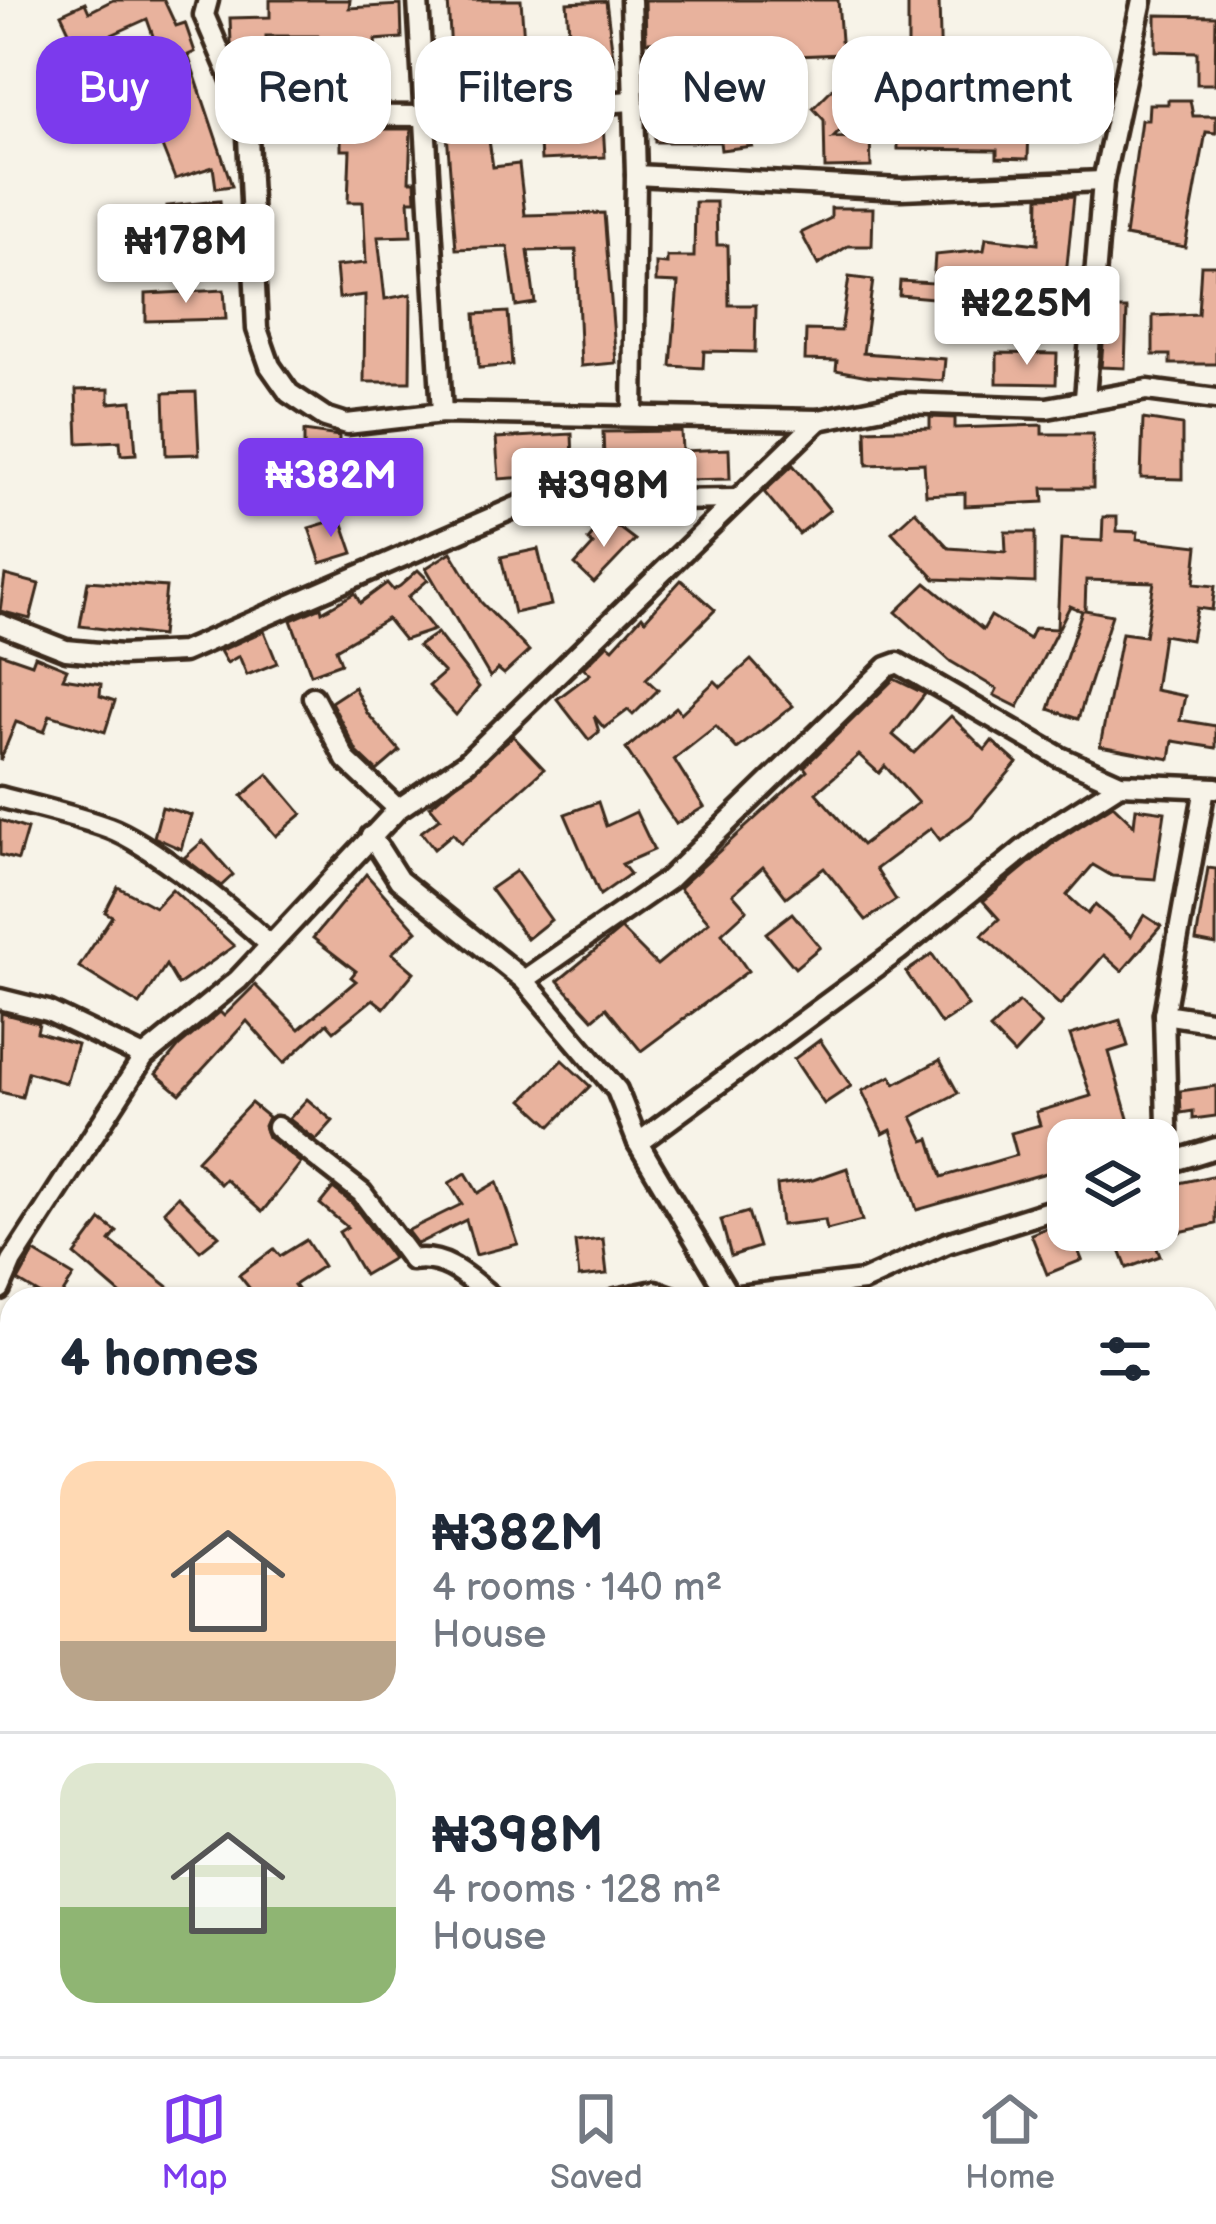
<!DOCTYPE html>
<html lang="en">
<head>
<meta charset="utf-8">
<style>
  :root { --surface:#fff; --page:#f2f2f3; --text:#1f2937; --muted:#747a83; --line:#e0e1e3; --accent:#7c3aed }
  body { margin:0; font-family:"Balsamiq Sans",sans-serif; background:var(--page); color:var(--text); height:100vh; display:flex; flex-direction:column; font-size:45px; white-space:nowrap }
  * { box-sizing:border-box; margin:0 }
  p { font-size:39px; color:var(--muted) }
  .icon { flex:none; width:66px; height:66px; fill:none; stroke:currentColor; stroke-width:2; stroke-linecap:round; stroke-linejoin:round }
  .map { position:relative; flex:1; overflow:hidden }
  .side { position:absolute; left:0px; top:1287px; width:1218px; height:771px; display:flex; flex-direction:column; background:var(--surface); border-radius:36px 36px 0 0; box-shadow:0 3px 9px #0004 }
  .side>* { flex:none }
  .hud { position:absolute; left:36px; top:36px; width:1146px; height:108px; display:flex; gap:24px }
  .controls { position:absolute; left:1047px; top:1119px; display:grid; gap:24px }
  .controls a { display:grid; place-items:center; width:132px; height:132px; border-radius:24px; background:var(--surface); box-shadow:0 3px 9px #0004; font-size:60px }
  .price { position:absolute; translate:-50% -102px; padding:0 27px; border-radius:12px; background:#fff; color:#222; font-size:39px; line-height:78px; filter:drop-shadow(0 3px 6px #0008) }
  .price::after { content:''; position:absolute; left:50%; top:72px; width:36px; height:27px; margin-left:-18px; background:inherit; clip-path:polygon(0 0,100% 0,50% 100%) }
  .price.current { background:var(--accent); color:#fff }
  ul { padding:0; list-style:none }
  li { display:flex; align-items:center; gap:36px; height:300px; padding:0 60px }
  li+li { border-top:3px solid var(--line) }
  li span { display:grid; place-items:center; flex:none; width:336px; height:240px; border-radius:36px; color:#555 }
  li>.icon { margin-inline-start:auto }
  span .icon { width:144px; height:144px; fill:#fffc; stroke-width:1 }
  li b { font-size:51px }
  h2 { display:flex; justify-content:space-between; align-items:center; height:144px; padding:0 60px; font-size:51px }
  .pill { padding:0 42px; border-radius:36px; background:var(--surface); box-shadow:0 3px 9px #0004; font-size:42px; line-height:108px }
  .pill.current { background:var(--accent); color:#fff }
  .tabs { display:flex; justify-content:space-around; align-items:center; height:168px; border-top:3px solid var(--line); background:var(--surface); font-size:33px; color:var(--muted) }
  .tabs a { display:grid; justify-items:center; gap:6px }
  .tabs .current { color:var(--accent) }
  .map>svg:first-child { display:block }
</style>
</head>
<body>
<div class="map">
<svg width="1216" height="2056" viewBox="0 0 1216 2056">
  <rect width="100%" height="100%" fill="#f7f3e8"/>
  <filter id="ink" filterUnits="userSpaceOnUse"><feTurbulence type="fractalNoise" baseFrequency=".00833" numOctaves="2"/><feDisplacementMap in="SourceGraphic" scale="24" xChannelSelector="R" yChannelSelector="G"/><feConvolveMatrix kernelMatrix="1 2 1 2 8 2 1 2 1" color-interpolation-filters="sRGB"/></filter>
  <g filter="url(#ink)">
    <g fill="#e8b29d" stroke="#3b2a1e" stroke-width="3" fill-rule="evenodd">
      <polygon points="113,0 164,0 176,26 185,23 195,52 188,55 232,186 216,188 213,167 175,179 140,91 169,81 147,19 78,50 61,14 85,3 89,12"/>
      <polygon points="270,0 350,0 349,8 401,5 402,38 375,40 381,102 351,102 350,84 307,86 307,102 270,102 271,68 317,69 318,36 266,36 266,63 239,63 231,43 230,18 270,17"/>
      <polygon points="448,0 521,0 524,41 510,41 513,82 453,88"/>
      <polygon points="645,0 838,0 842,54 796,56 794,124 757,123 761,44 703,51 702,40 646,42"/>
      <polygon points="908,0 939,0 941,75 984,73 985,95 1030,96 1028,159 997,158 997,150 898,149 896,71 866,71 865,55 874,47 908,46"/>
      <polygon points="606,1 614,64 556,70 553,32 569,33 567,3"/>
      <polygon points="1156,15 1216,16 1215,84 1197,84 1197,52 1156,51"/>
      <polygon points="695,83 695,120 748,115 752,146 721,150 720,142 655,142 654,100 673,100 673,84"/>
      <polygon points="837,84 862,109 833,138 870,137 871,167 825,168 824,120 813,108"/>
      <polygon points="1168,100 1190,100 1193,116 1216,116 1216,133 1206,132 1185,247 1125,236 1141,120 1148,120 1149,104 1168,104"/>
      <polygon points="603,124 605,157 541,160 539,127"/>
      <polygon points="487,127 493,167 519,164 525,215 604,213 616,363 581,366 576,250 528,251 535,303 516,306 508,247 456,249 447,133"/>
      <polygon points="341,129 411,129 409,181 415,181 416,200 409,200 411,236 378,237 385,299 411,294 410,382 364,382 365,295 339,298 336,266 366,263 363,202 348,202 350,150 341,150"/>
      <polygon points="1074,196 1062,315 972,318 974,340 958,341 955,300 899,295 900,281 933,283 935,255 984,250 986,238 1038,244 1039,197"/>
      <polygon points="220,201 224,237 170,242 167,206"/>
      <polygon points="695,202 716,202 717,245 728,245 729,305 756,305 755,352 704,351 703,368 671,366 678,283 656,282 656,263 667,264 667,257 694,257"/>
      <polygon points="831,208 873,208 872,246 848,246 818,265 801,233 831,218"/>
      <polygon points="1201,265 1216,265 1216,364 1170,364 1170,355 1153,355 1153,316 1198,314"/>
      <polygon points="849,277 873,280 863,353 945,359 943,381 868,376 836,370 837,361 805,360 806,330 841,331"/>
      <polygon points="224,290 226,319 146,321 146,294"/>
      <polygon points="1106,309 1127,309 1125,368 1101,367"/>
      <polygon points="508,312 512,365 479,368 475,314"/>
      <polygon points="997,353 1057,354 1056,384 997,383"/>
      <polygon points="109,389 109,403 132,401 136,454 121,455 120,441 78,443 76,390"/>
      <polygon points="196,392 199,454 166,455 164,393"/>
      <polygon points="930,417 955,418 955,428 1042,425 1042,434 1093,434 1093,488 1043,488 1044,502 965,506 965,493 926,495 924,463 867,465 866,430 930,428"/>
      <polygon points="1143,419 1182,425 1182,479 1141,478"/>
      <polygon points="304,431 339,436 339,473 304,473"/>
      <polygon points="681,431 682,451 729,449 730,479 684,480 684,486 605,485 603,432"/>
      <polygon points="572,434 574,486 542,487 541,476 499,479 496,438"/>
      <polygon points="793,465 830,510 799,534 764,492"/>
      <polygon points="915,511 949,548 1006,552 1005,532 1035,532 1035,583 935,579 892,532"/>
      <polygon points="1103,517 1117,517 1117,531 1138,532 1137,539 1198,546 1194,584 1215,586 1212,610 1197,608 1191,640 1163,635 1155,690 1185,696 1180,720 1216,726 1216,748 1173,741 1170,759 1100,746 1122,633 1145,636 1154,582 1086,580 1085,610 1112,615 1078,719 1049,709 1082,611 1070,606 1018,707 994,695 997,689 950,661 896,612 926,583 983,630 991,616 1029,639 1034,628 1057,629 1061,539 1102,541"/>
      <polygon points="341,518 353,553 321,563 309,528"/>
      <polygon points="606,518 635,540 594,583 575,565 593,545 588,540"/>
      <polygon points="538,549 551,605 514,613 501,557"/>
      <polygon points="451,552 481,602 529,651 504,674 498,669 490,677 426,568"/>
      <polygon points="418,570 428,580 408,597 434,630 404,640 387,619 336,649 341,663 311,674 291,620 321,607 322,612 355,593 360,603 387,583 393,590 400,586"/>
      <polygon points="5,575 39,584 30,619 0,611"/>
      <polygon points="681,580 715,610 646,679 658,690 633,715 628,710 604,728 594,716 599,732 589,740 557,699 590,674 584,668 608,644 613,648 642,616 645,620"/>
      <polygon points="88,581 166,587 161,636 80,626"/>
      <polygon points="264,631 277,663 247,675 239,656 227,663 220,651"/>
      <polygon points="437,633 479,687 456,715 429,686 444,673 418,646"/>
      <polygon points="0,653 32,664 35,656 67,669 63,678 101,684 100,696 115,701 105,732 50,715 44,732 16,722 0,761"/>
      <polygon points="751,660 793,706 737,749 716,726 674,759 704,807 676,824 626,749 676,707 681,713 715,681 721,687"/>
      <path d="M894,679L925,694L893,735L914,753L951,716L985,750L992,741L1017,763L971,817L940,840L931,828L876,869L896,900L866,920L824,868L786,897L763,867L733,894L747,910L722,933L748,971L641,1051L606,1008L593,1019L558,981L621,929L657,965L709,922L679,888L807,771L804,767ZM859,755L879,773L885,766L918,803L862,845L816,793Z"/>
      <polygon points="354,687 367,713 400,751 377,771 357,752 331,702"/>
      <polygon points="513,736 544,769 461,843 453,833 434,849 421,832 440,818 430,806"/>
      <polygon points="268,774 302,814 276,836 242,796"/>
      <polygon points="598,802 606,826 636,812 654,850 622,864 630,874 600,895 565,814"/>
      <polygon points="1113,805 1134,825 1136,808 1165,812 1155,879 1112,876 1093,865 1067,895 1088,914 1095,905 1131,936 1144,915 1161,926 1122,971 1104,955 1060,1005 982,935 999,919 983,901 1053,843"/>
      <polygon points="162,807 191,815 181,849 154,837"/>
      <polygon points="0,820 27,829 18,860 0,855"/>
      <polygon points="203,841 233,875 221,886 184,858"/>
      <polygon points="1208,868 1216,869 1216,945 1196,941"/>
      <polygon points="516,871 551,920 527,939 490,889"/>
      <polygon points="366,874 417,931 392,953 414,972 384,1008 373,999 334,1031 327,1023 284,1063 247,1021 180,1094 156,1074 179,1046 220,1012 224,1016 255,985 299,1029 356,981 351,977 356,971 313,938"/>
      <polygon points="118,887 155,907 172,889 234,946 178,985 166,965 140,1005 79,967 112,916 105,912"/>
      <polygon points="792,913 820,947 795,968 766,933"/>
      <polygon points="932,954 968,1006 941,1024 906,972"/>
      <polygon points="1019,1002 1041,1025 1014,1054 990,1029"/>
      <polygon points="1,1013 39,1023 37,1032 77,1044 66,1083 28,1072 22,1097 0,1092"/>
      <polygon points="1120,1020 1128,1046 1109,1052 1131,1129 1095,1140 1068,1140 1067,1167 917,1210 891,1130 883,1134 862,1091 891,1076 895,1084 940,1060 958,1093 912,1117 924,1141 930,1139 942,1177 1017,1155 1011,1133 1040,1125 1036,1112 1091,1096 1070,1035"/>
      <polygon points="820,1040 851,1086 824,1104 794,1059"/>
      <polygon points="562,1060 590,1086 551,1126 523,1100"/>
      <polygon points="1216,1086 1216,1116 1193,1119 1193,1111 1181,1113 1180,1091"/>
      <polygon points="307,1099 333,1121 316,1140 289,1119"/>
      <polygon points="251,1103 268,1117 264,1126 268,1137 301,1163 262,1212 225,1179 220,1184 197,1160"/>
      <polygon points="847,1168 862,1221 827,1230 825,1220 781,1225 777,1185 813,1180"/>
      <polygon points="466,1173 478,1193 497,1182 518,1244 476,1255 466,1220 417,1244 407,1231 462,1204 449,1183"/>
      <polygon points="1216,1175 1216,1224 1175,1233 1165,1186"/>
      <polygon points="333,1188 352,1203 393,1258 364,1275 339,1232 347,1227 320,1204"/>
      <polygon points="178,1196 219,1236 200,1251 164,1211"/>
      <polygon points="748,1212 759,1247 731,1256 721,1220"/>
      <polygon points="101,1220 117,1232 110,1241 184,1299 126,1299 75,1255"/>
      <polygon points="1066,1220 1082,1260 1047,1274 1031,1234"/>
      <polygon points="1112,1230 1150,1230 1160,1256 1127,1268"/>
      <polygon points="603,1239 607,1274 579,1277 575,1242"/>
      <polygon points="306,1240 323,1266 294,1285 304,1299 254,1294 239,1275 274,1249 280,1256"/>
      <polygon points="34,1252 74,1276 59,1299 48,1299 18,1281"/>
    </g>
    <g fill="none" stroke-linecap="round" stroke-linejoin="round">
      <defs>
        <g id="street">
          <polyline points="208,0 204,15 247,115 257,329 270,366 289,393 325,417 347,424 442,413 819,420 903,403 1047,408 1147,390 1216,399"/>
          <polyline points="418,0 442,413"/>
          <polyline points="631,0 636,175 633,416"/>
          <polyline points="247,115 428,116 631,101"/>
          <polyline points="636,175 901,189 1103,181"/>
          <polyline points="1085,398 1103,181 1142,0"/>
          <polyline points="0,624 66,650 121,655 183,652 528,502 737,499"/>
          <polyline points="313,697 346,760 398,809"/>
          <path d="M0,797C36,807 74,815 109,828C148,842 236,913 268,943"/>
          <polyline points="371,836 399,880 524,980 617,1090 638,1143 729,1296"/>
          <polyline points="524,980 668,880 887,667 898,663 1060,757 1120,784 1216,788"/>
          <polyline points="0,999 48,1011 144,1057"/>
          <polyline points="1164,1014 1216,1022"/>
          <path d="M277,1127L362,1193L412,1260C446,1254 469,1279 494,1299"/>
          <polyline points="638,1143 898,951 1045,832 1120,784"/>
          <polyline points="1168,1162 1164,1014 1205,788"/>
          <polyline points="1158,1166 1216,1148"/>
          <polyline points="0,1289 12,1261 144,1057 238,980 398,809 466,763 819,420"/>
          <polyline points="722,1298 863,1281 947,1243 1068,1205"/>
          <polyline points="616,1299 655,1291 677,1299"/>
          <polyline points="1206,1401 1216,1400"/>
          <polyline points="0,1451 12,1460"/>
          <polyline points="379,2046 381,2056"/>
          <polyline points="539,2046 541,2056"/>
          <polyline points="751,2046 753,2056"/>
        </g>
      </defs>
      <use href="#street" stroke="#3b2a1e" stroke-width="27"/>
      <use href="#street" stroke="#f7f3e8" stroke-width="18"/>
    </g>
  </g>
</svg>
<div class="controls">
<a><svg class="icon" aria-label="layers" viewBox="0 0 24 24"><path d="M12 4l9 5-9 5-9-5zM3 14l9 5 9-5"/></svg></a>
</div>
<b class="price" style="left:186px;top:306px">₦178M</b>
<b class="price" style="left:1027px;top:368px">₦225M</b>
<b class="price current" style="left:331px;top:540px">₦382M</b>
<b class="price" style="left:604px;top:550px">₦398M</b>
<div class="hud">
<a class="pill current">Buy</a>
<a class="pill">Rent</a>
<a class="pill">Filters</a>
<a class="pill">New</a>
<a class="pill">Apartment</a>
</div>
<section class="side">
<h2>4 homes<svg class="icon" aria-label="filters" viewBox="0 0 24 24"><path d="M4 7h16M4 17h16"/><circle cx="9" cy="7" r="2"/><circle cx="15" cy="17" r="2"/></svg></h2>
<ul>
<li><span style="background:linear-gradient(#ffd9b3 75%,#b9a48a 0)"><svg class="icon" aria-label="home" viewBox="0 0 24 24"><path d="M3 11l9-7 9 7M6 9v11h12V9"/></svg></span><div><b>₦382M</b><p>4 rooms · 140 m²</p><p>House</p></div></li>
<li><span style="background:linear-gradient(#dfe7d0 60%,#8fb573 0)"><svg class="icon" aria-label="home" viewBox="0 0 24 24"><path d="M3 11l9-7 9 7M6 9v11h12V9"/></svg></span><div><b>₦398M</b><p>4 rooms · 128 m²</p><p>House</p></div></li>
</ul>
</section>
</div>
<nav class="tabs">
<a class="current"><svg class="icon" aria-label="map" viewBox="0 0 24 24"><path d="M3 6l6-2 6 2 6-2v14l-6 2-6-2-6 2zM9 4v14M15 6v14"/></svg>Map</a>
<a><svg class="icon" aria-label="saved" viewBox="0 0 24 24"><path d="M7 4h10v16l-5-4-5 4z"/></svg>Saved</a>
<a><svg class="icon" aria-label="home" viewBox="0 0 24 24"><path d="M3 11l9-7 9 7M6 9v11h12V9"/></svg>Home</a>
</nav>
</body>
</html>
